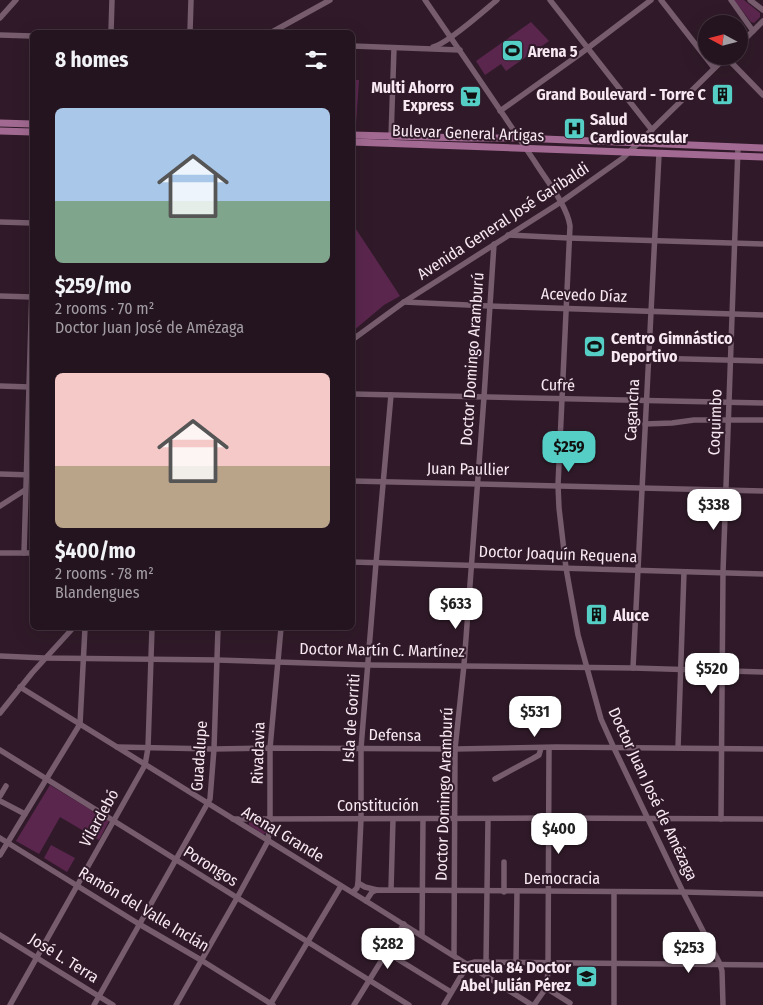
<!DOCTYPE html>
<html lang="en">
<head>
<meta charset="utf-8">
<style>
  :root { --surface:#24141f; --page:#2c1d28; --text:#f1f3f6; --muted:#a39ea4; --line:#41333d; --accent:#55cec5 }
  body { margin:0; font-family:"Fira Sans Condensed",sans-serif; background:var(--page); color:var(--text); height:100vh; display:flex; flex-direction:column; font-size:19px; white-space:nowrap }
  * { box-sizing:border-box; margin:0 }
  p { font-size:16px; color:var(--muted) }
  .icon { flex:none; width:28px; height:28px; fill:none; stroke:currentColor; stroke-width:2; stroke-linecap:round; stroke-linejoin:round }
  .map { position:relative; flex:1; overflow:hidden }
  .side { position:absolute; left:30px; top:30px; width:325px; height:600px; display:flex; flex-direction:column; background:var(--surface); border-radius:8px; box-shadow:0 5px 20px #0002,0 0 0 1px var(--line) }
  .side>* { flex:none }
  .needle { width:32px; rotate:277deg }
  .fabs { position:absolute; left:698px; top:15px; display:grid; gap:10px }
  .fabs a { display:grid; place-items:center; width:50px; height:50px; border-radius:50%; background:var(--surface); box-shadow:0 5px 20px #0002,0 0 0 1px var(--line); font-size:25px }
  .price { position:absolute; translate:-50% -42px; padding:0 11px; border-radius:10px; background:#fff; color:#222; font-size:16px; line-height:32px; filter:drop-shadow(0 1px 2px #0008) }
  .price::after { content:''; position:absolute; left:50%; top:30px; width:15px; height:11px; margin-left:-8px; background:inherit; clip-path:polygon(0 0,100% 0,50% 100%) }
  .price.active { background:var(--accent); color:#111 }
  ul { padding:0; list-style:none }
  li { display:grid; align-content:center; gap:10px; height:265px; padding:0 25px }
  li span { display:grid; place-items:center; height:155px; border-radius:8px; color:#555 }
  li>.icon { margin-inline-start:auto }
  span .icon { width:90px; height:90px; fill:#fffc; stroke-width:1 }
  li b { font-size:21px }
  h2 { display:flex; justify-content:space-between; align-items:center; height:60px; padding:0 25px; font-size:21px }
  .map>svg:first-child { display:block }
</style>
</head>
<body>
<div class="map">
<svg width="763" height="1005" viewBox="0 0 763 1005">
  <rect width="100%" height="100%" fill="#301a29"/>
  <g fill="#5b264e">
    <polygon points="734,0 744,0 760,13 760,17 754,23 751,22"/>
    <polygon points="531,22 549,41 506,71 501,64 485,75 476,61"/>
    <polygon points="353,80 359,80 356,125 353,124"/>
    <polygon points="352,223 400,296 384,305 353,331"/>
    <polygon points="50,785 109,821 99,840 60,817 39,854 16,841"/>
    <polygon points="249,821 265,822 267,826 266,833 263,834 249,825"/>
    <polygon points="51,845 75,858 67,872 44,858"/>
  </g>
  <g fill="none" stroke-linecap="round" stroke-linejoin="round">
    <g stroke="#765c6d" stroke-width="5.5">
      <path d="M425,0C462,54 499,108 535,162C546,180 567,205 570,226L558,485L559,508L566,568L578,635L601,719L614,748L683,892L720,964L722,971L723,1005"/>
      <polyline points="550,0 652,130"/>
      <polyline points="661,0 714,68"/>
      <polyline points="731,0 753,31"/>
      <polyline points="750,0 763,10"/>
      <polyline points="0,18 16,0"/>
      <polyline points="111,32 112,0"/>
      <polyline points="190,32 191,0"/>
      <polyline points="272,32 330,0"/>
      <polyline points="0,35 32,36"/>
      <polyline points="739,45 763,21"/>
      <polyline points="352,46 460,50"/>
      <path d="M433,47C446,45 485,10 497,0"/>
      <polyline points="726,57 763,95"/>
      <polyline points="500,111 580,54 651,0"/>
      <polyline points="391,138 394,48"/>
      <polyline points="0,222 32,223"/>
      <polyline points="508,235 569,238 763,244"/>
      <polyline points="0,296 32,297"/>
      <polyline points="404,302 489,306 763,315"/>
      <polyline points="352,340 404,302 561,202 623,158 727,56"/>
      <polyline points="648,358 763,361"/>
      <polyline points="0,386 30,387"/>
      <polyline points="352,394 763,403"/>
      <polyline points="645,424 672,423 694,420 763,420"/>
      <polyline points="0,474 32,475"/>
      <polyline points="352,481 763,491"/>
      <polyline points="0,506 25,490"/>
      <polyline points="0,553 32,553"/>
      <polyline points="24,553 32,286"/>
      <polyline points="352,562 763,574"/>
      <polyline points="0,656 44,658 217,660 368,665 633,668 763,672"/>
      <polyline points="633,668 659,154"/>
      <polyline points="20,687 366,901 532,1005"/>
      <polyline points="0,713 32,673 73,628"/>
      <polyline points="117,747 214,749 270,748 455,749 556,747 763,749"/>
      <polyline points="678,748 684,572"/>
      <polyline points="0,750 409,1005"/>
      <polyline points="495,779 532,759 539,755 541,748"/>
      <polyline points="0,796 6,786"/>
      <polyline points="0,801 25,814"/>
      <polyline points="233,819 550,818 763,819"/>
      <polyline points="721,819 723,572 738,147"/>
      <polyline points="0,838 139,924 201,960 273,1005"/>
      <polyline points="0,855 80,724 85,628"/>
      <polyline points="358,883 365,887 377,890"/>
      <polyline points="391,890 393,819"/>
      <polyline points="353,892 357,888 358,883 361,819 361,748 376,563 391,395"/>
      <polyline points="504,892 504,862"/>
      <polyline points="366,901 372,892 377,890 683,892 763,894"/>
      <polyline points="0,935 113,1005"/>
      <polyline points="422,935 423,819"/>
      <polyline points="386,952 451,992"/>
      <polyline points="454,955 455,749 464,665 484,397 494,244"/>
      <polyline points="486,963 488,819"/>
      <polyline points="516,963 517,892"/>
      <polyline points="546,988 570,1003"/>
      <polyline points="10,1005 145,765 148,748 152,628"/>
      <polyline points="94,1005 210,799 214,749 218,628"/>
      <polyline points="176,1005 237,898 268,841 270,820 270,748 281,628"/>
      <polyline points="270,1005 341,886"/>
      <polyline points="354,1005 404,924"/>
      <polyline points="444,1005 468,964 475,962 763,965"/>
      <polyline points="534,1005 546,988 548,972 549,748"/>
      <polyline points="614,1005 614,892"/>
    </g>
    <g stroke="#a26a92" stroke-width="7">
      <polyline points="0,123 32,124"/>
      <polyline points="0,131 32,132"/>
      <polyline points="352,135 466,138 520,138 763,148"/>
      <polyline points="352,142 763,157"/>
    </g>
  </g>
  <defs>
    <symbol id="stadium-square" viewBox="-11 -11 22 22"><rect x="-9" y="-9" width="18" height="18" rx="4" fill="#55cec5" stroke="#301a29"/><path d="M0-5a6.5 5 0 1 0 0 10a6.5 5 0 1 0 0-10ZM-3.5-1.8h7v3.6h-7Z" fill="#111"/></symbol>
    <symbol id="building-square" viewBox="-11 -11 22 22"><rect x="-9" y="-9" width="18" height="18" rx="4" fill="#55cec5" stroke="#301a29"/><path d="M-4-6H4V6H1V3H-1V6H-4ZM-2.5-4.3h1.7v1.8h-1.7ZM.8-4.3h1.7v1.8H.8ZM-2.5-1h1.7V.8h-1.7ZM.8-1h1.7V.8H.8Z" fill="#111"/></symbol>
    <symbol id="supermarket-square" viewBox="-11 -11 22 22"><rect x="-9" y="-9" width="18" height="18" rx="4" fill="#55cec5" stroke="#301a29"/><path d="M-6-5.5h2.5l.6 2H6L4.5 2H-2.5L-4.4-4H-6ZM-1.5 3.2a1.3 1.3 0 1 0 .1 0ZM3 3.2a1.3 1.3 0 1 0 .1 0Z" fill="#111"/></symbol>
    <symbol id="hospital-square" viewBox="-11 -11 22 22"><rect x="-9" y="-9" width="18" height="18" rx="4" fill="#55cec5" stroke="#301a29"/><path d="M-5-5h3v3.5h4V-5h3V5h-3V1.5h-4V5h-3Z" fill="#111"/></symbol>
    <symbol id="school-square" viewBox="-11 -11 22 22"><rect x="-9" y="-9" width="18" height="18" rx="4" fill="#55cec5" stroke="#301a29"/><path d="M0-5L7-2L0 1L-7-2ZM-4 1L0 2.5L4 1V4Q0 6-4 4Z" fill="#111"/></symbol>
  </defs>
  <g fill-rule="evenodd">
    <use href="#stadium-square" x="500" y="38" width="25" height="25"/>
    <use href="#building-square" x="710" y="82" width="25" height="25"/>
    <use href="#supermarket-square" x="458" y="84" width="25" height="25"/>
    <use href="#hospital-square" x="562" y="116" width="25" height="25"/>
    <use href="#stadium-square" x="582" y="334" width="25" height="25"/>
    <use href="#building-square" x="584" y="602" width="25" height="25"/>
    <use href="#school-square" x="574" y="964" width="25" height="25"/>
  </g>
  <g text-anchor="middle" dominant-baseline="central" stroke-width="4" stroke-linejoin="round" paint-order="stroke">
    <g font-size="16" font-weight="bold" fill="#f7e8f2" stroke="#301a29" text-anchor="start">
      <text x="528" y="51">Arena 5</text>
      <text x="454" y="87" text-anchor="end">Multi Ahorro<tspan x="454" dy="18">Express</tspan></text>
      <text x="706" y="94" text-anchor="end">Grand Boulevard - Torre C</text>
      <text x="590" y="119">Salud<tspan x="590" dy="18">Cardiovascular</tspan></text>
      <text x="611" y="338">Centro Gimnástico<tspan x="611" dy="18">Deportivo</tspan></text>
      <text x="613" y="615">Aluce</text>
      <text x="571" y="967" text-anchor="end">Escuela 84 Doctor<tspan x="571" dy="18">Abel Julián Pérez</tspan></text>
    </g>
    <g font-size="16" fill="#f7e8f2" stroke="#301a29">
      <text transform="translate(468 133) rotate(2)">Bulevar General Artigas</text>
      <text transform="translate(503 221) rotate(-33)">Avenida General José Garibaldi</text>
      <text transform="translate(584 295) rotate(2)">Acevedo Díaz</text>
      <text transform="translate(472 359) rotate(-86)">Doctor Domingo Aramburú</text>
      <text transform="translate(558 385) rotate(1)">Cufré</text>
      <text transform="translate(632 410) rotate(-87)">Cagancha</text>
      <text transform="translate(715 422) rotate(-88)">Coquimbo</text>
      <text transform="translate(468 469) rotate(1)">Juan Paullier</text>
      <text transform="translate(558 554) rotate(2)">Doctor Joaquín Requena</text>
      <text transform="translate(382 650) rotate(1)">Doctor Martín C. Martínez</text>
      <text transform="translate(351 718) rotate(-86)">Isla de Gorriti</text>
      <text transform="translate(395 735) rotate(1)">Defensa</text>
      <text transform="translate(258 753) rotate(-88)">Rivadavia</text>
      <text transform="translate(199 756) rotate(-86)">Guadalupe</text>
      <text transform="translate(444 794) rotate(-88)">Doctor Domingo Aramburú</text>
      <text transform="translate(653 794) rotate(65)">Doctor Juan José de Amézaga</text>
      <text x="378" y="805">Constitución</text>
      <text transform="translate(99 818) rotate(-61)">Vilardebó</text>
      <text transform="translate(283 834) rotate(31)">Arenal Grande</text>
      <text transform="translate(211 866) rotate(32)">Porongos</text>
      <text x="562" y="878">Democracia</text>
      <text transform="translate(144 909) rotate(31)">Ramón del Valle Inclán</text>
      <text transform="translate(64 958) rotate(32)">José L. Terra</text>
    </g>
  </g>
</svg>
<div class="fabs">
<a><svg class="needle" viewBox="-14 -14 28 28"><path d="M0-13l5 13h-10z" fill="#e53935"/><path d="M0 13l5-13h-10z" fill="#a39ea4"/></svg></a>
</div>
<b class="price active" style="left:569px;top:473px">$259</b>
<b class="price" style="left:714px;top:531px">$338</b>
<b class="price" style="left:456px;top:630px">$633</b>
<b class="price" style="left:712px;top:695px">$520</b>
<b class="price" style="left:535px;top:738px">$531</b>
<b class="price" style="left:559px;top:855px">$400</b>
<b class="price" style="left:388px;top:970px">$282</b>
<b class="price" style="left:689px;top:974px">$253</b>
<section class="side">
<h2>8 homes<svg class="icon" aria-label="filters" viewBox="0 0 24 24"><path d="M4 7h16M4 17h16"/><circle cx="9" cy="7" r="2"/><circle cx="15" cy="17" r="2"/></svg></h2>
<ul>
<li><span style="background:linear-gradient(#a9c7e8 60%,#7fa58c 0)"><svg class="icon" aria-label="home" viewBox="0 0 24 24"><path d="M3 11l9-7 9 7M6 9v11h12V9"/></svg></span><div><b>$259/mo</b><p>2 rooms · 70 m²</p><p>Doctor Juan José de Amézaga</p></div></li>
<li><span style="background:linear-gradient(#f6c9c9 60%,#b9a48a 0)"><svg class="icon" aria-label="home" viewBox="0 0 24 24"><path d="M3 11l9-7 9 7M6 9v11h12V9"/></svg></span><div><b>$400/mo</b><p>2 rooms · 78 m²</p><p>Blandengues</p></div></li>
</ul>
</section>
</div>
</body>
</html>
